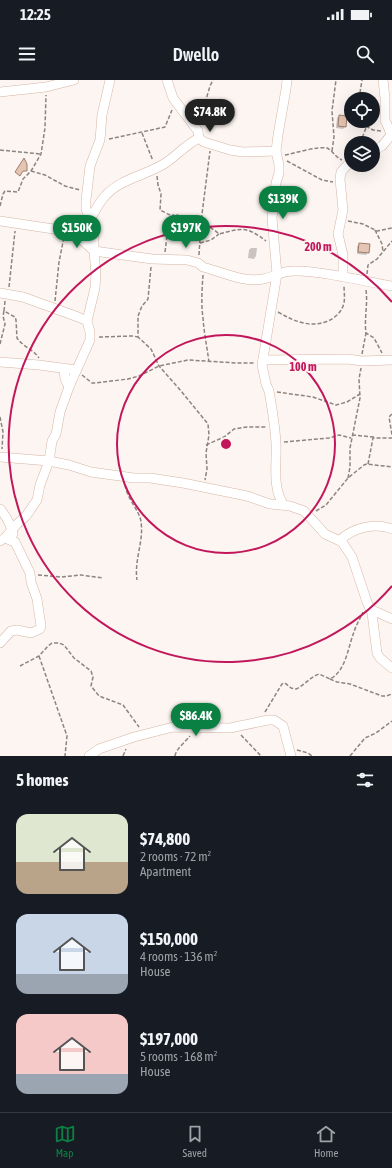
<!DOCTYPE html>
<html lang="en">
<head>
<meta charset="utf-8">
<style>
  :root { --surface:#171b24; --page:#242831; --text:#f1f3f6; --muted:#9ea1a6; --line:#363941; --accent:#0b8043 }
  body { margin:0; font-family:"Asap Condensed",sans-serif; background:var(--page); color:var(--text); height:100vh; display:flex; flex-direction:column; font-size:15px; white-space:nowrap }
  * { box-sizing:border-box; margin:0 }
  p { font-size:13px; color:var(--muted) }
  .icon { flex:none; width:22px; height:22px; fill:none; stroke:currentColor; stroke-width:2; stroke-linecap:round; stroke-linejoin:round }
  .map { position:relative; height:676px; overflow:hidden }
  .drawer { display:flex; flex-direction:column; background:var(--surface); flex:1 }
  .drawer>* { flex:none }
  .buttons { position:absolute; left:344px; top:12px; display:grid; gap:8px }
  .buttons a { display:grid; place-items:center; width:36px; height:36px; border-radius:50%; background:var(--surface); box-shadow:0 4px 16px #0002; font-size:20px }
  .price { position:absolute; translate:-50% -34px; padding:0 9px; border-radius:14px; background:var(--accent); color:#fff; font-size:13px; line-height:26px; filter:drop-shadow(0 1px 2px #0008) }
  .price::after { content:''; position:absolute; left:50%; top:24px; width:12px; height:9px; margin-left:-6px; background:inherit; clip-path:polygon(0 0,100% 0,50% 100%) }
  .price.current { background:#222; color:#fff }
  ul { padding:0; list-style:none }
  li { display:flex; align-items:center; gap:12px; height:100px; padding:0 16px }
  li span { display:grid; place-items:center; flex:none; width:112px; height:80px; border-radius:12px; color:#555 }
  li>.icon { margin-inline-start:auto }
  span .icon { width:48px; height:48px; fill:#fffc; stroke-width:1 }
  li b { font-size:17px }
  h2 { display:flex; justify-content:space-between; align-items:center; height:48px; padding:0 16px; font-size:17px }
  .status { display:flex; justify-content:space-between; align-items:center; height:28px; padding:0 20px; background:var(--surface); direction:ltr }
  .status svg { height:11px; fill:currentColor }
  header { display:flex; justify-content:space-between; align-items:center; height:52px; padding:0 16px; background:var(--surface); font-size:18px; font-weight:600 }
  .tabs { display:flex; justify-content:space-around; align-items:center; height:56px; border-top:1px solid var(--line); background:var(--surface); font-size:11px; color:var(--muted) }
  .tabs a { display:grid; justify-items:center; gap:2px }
  .tabs .current { color:var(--accent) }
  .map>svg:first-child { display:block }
</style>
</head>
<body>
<div class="status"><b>12:25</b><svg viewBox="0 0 49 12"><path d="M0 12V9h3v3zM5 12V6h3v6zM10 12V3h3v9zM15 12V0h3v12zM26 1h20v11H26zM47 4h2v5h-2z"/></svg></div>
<header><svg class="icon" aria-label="menu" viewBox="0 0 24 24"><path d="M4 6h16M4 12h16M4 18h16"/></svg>Dwello<svg class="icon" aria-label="search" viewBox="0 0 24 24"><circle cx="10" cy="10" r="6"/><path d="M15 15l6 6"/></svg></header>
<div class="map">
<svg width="392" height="676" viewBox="0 0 392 676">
  <rect width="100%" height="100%" fill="#fcf5f1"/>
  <g fill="#0003">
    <polygon points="339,36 345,46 343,49 336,48 337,38"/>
    <polygon points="360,164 368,172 366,175 357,174 357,166"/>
    <polygon points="251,168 257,168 256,176 254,179 248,178 249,170"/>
  </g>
  <g fill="#e6c4b3" stroke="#9d7e6e">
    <polygon points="339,35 347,36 346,47 338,46"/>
    <polygon points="24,78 27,84 27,91 23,91 20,96 15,92"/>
    <polygon points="359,163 370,164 369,173 358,172"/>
  </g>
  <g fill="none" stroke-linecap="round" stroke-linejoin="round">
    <defs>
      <g id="minor">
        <polyline points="167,0 173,18 198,51 199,58 204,62 230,70 243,72 276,71"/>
        <polyline points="383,0 385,18 385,40 392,56"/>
        <polyline points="0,12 46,7 74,0"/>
        <polyline points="373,71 382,66 391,55"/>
        <path d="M0,141L80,153C91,143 95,126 106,115C122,98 148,95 167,82C178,74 187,64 199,58"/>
        <path d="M80,153L83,161L94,171L152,179L187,180L198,183L203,187C222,192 244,203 263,199C278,196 281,190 298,191C330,192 361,201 392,206"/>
        <polyline points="343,197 343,175 338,154 343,130 340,99 341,92 351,81"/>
        <polyline points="0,213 23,217 78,237 87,241"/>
        <polyline points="263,280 348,279 362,281 392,280"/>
        <polyline points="0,282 39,285 76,290"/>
        <polyline points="64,288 65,299 69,307"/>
        <polyline points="0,377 49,381 69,385 91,392 134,398 150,398 183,403 247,416 270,424 290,426 304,431 325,454 342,462 352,477 367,522 372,533 377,573 380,578 392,588"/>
        <path d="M283,424C272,406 277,384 276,363C275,346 272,328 269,311L266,304L262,285L277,194L272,138L276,103L279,93V85L276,71L278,55L286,9L287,0"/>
        <path d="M0,429C6,436 11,445 13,454"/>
        <path d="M340,460C353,448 375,442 392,449"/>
        <polyline points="0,461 5,458 16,445 26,436 37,420 40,405 49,381 52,361 56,354 60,332 69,307 90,260 90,252 87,241 95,208 96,194 94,171 94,159 92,144 86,129 86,120 90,86 100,60 102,35 110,0"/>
        <polyline points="370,529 392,539"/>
        <polyline points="0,563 11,551 17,550 31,553 40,549 41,546 37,519 31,502 30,493 15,462 5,458"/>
        <polyline points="89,676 99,669 134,657 173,647 230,648 268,640 274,640 283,646 291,676"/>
      </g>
    </defs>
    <use href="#minor" stroke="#d6b5a4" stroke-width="10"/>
    <g stroke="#8e847f" stroke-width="1.5" stroke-dasharray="4 2" stroke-linecap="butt">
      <polyline points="359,19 362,0"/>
      <polyline points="373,32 377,23"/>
      <polyline points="200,40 210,6 213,0"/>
      <polyline points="366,46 373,50 381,51"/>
      <polyline points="142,53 153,81"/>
      <polyline points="109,59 165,47 172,30"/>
      <polyline points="360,63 366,48 367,41"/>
      <polyline points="0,70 41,74"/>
      <polyline points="332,71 334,57 332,31 336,0"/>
      <path d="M285,75C295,73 319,66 327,68C333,71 335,77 342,80"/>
      <polyline points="287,81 322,100 333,102"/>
      <polyline points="31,91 45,95 65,106 80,110"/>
      <polyline points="157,96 158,105 161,114 160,130 172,136"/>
      <polyline points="0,126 3,114 5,111 18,112 23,99 31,91 41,74 45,48 46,15"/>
      <polyline points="348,141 363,144 377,151 392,148"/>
      <polyline points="375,150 382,164 383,172"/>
      <polyline points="200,163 211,160 219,154"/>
      <path d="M165,172L169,140L173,135H177C192,140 207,143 219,154C243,148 246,146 266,161"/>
      <polyline points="199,175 201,142 210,71"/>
      <polyline points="151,187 148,219 142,226 138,236 138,257 151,269 159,286 181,311 208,344 209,355 206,373 207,389 205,400"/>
      <polyline points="367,194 368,185 377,179 392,161"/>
      <path d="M203,195C202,209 201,224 203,238C204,253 207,267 209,282"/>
      <polyline points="9,207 15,151"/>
      <path d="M366,210C368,224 364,239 366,253L374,258L382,273"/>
      <path d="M5,221L4,231L15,237L16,240L17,258C23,267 33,269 39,278"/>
      <polyline points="55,221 59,182 64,157"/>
      <path d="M278,232C287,237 294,241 304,243C319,247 340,240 344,223C345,217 344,211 344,205"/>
      <polyline points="99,257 133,256 138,257"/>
      <polyline points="0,264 5,244 3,236 4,231"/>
      <polyline points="362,274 366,253"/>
      <polyline points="82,295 92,303 96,303 128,299 139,296 159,286 188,280 237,283 254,283"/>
      <polyline points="277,312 313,317 336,325 347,322 360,314"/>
      <polyline points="392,334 389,337 392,355"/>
      <polyline points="0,337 3,352 2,369"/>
      <polyline points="352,355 374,357"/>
      <polyline points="284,362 329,358 339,355 351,358"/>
      <polyline points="206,365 224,357 234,349 247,347 267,347"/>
      <polyline points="368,384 373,358 392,358"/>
      <polyline points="348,398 350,387 350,368 360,318 359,299 361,288"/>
      <path d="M125,405C127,419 140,431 141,442C144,461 134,480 137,500"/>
      <polyline points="316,431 326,425 348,398 364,385 367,384 392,387"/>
      <polyline points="38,495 61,497 81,495 103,498"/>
      <polyline points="39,576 67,656 65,676"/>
      <polyline points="20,586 39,576 48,566 52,563 59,563 64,565 74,578 91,591 93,597 91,606 99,616 123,625 139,647"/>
      <polyline points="330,599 337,602 350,604 382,616 386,616 392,614"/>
      <path d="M265,632L282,604L285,603L291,608L296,609C305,605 310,597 319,594L330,599C346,591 348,567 354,552C356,545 360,539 363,532"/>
      <polyline points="241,655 261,676"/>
      <polyline points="297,670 308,673 312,676"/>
      <polyline points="123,676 126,669"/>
      <path d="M175,676C176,669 185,662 190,656"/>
      <polyline points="350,676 365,658 376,653 392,641"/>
    </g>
    <use href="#minor" stroke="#fff" stroke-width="9"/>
  </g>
  <g fill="none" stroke="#c2185b" stroke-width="2">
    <circle cx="226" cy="364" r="109"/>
    <path d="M392 506A218 218 0 1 1 392 222"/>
  </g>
  <circle cx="226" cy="364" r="6" fill="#c2185b" stroke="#fcf5f1" stroke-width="2"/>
  <g font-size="12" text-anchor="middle" font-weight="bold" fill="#c2185b" stroke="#fcf5f1" stroke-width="4" stroke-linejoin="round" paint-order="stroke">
    <text x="318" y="171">200 m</text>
    <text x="303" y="291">100 m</text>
  </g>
</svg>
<div class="buttons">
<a><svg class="icon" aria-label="locate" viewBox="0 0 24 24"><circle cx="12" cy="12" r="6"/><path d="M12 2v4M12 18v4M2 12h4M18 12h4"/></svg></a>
<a><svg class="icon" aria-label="layers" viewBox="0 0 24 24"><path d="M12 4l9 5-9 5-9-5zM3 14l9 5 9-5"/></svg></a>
</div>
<b class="price current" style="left:210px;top:53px">$74.8K</b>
<b class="price" style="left:283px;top:140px">$139K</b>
<b class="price" style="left:77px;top:169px">$150K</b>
<b class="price" style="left:186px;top:169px">$197K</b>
<b class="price" style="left:196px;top:657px">$86.4K</b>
</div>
<section class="drawer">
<h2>5 homes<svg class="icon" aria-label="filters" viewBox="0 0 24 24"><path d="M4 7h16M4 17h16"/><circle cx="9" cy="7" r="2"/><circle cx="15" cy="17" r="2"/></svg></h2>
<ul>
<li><span style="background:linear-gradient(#dfe7d0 60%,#b9a48a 0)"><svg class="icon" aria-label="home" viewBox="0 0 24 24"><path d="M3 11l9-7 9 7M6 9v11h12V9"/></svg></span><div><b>$74,800</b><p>2 rooms · 72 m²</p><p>Apartment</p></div></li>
<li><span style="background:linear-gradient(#c9d6e8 75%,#9aa5b1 0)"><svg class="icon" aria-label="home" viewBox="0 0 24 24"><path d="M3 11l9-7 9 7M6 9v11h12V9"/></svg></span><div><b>$150,000</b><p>4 rooms · 136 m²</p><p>House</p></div></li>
<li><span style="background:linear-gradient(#f6c9c9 75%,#9aa5b1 0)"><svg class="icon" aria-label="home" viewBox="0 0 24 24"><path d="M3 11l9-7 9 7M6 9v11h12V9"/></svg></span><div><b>$197,000</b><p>5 rooms · 168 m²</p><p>House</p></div></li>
</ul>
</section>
<nav class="tabs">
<a class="current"><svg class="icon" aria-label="map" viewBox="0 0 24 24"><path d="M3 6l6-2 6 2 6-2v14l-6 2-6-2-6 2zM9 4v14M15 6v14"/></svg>Map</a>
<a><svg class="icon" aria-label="saved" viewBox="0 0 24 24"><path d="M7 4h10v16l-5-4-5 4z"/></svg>Saved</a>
<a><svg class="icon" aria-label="home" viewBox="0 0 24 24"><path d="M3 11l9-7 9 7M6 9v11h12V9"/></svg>Home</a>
</nav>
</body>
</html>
